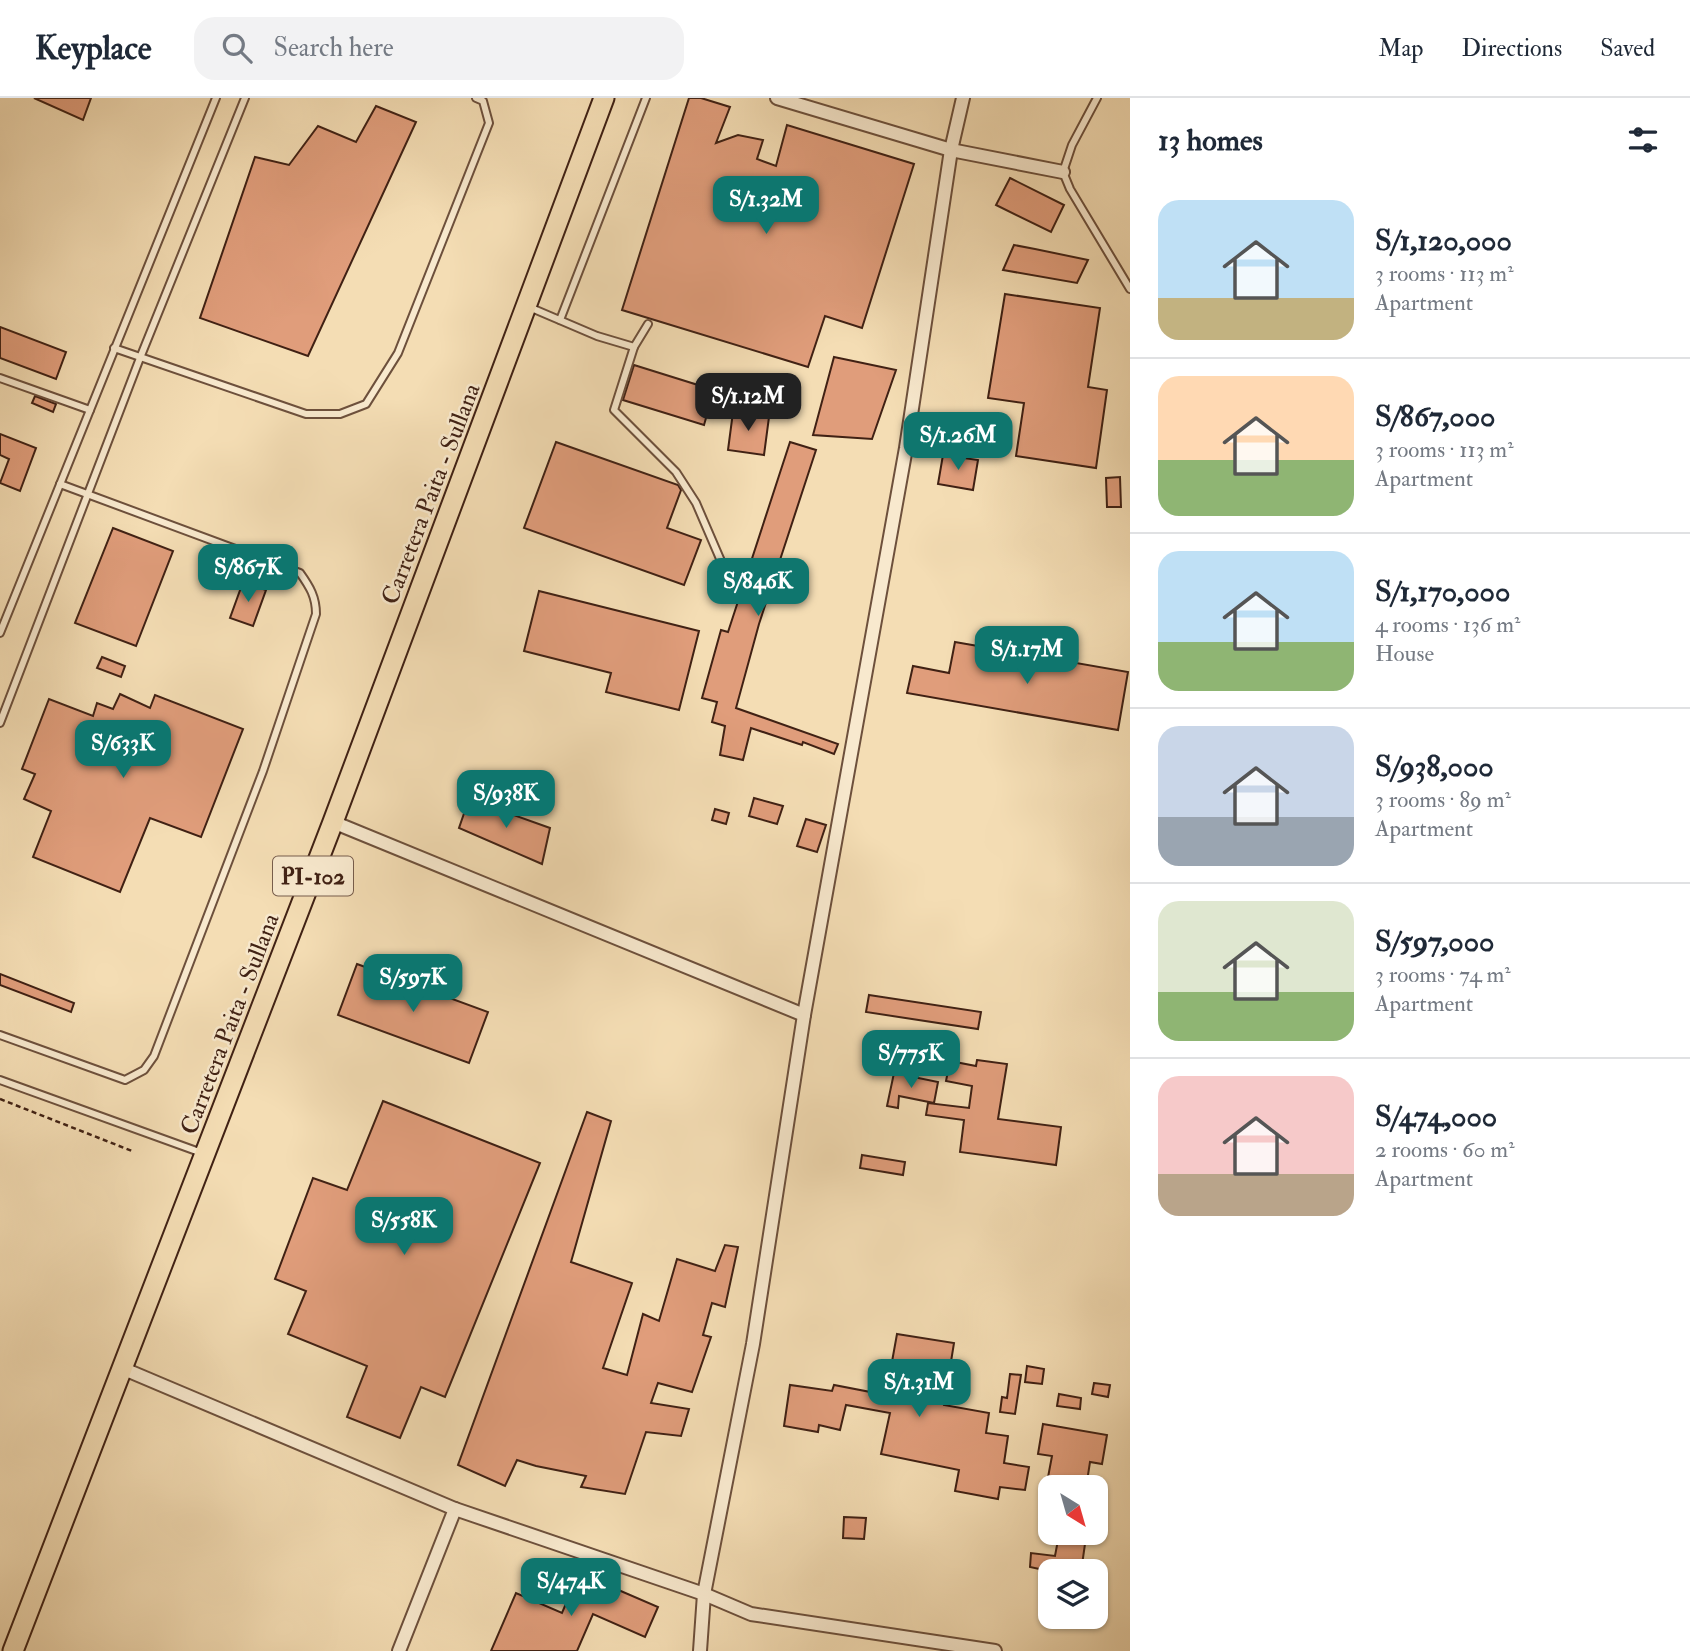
<!DOCTYPE html>
<html lang="en">
<head>
<meta charset="utf-8">
<style>
  :root { --surface:#fff; --page:#f2f2f3; --text:#1f2937; --muted:#747a83; --line:#e0e1e3; --accent:#0f766e }
  body { margin:0; font-family:"IM FELL Double Pica",serif; background:var(--page); color:var(--text); height:100vh; display:flex; flex-direction:column; font-size:26px; white-space:nowrap }
  * { box-sizing:border-box; margin:0 }
  p { font-size:23px; color:var(--muted) }
  .icon { flex:none; width:38px; height:38px; fill:none; stroke:currentColor; stroke-width:2; stroke-linecap:round; stroke-linejoin:round }
  .map { position:relative; flex:1; overflow:hidden }
  .panel { display:flex; flex-direction:column; background:var(--surface); width:560px }
  .panel>* { flex:none }
  .needle { width:46px; rotate:143deg }
  .buttons { position:absolute; left:1038px; top:1377px; display:grid; gap:14px }
  .buttons a { display:grid; place-items:center; width:70px; height:70px; border-radius:14px; background:var(--surface); box-shadow:0 2px 5px #0004; font-size:35px }
  .price { position:absolute; translate:-50% -60px; padding:0 16px; border-radius:14px; background:var(--accent); color:#fff; font-size:23px; line-height:46px; filter:drop-shadow(0 2px 4px #0008) }
  .price::after { content:''; position:absolute; left:50%; top:42px; width:21px; height:16px; margin-left:-10px; background:inherit; clip-path:polygon(0 0,100% 0,50% 100%) }
  .price.on { background:#222; color:#fff }
  ul { padding:0; list-style:none }
  li { display:flex; align-items:center; gap:21px; height:175px; padding:0 28px }
  li+li { border-top:2px solid var(--line) }
  li span { display:grid; place-items:center; flex:none; width:196px; height:140px; border-radius:21px; color:#555 }
  li>.icon { margin-inline-start:auto }
  span .icon { width:84px; height:84px; fill:#fffc; stroke-width:1 }
  li b { font-size:30px }
  h2 { display:flex; justify-content:space-between; align-items:center; height:84px; padding:0 28px; font-size:30px }
  header { display:flex; align-items:center; gap:42px; box-sizing:border-box; height:98px; padding:0 35px; background:var(--surface); border-bottom:2px solid var(--line) }
  header strong { font-size:33px }
  nav { display:flex; gap:38px; margin-inline-start:auto; font-size:24px }
  .search { width:490px; height:63px; background:var(--page); display:flex; align-items:center; gap:18px; box-sizing:border-box; padding:0 24px; border-radius:21px; color:var(--muted); font-size:26px }
  main { display:flex; flex:1; min-height:0 }
  .map>svg:first-child { display:block }
</style>
</head>
<body>
<header>
<strong>Keyplace</strong>
<div class="search"><svg class="icon" aria-label="search" viewBox="0 0 24 24"><circle cx="10" cy="10" r="6"/><path d="M15 15l6 6"/></svg>Search here</div>
<nav><a>Map</a><a>Directions</a><a>Saved</a></nav>
</header>
<main>
<div class="map">
<svg width="1130" height="1553" viewBox="0 0 1130 1553">
  <rect width="100%" height="100%" fill="#f4ddb4"/>
  <filter id="stains"><feTurbulence type="fractalNoise" baseFrequency=".00286" numOctaves="4"/><feColorMatrix values="0 0 0 0 .2 0 0 0 0 .09 0 0 0 0 .02 0 0 0 .5 -.17"/></filter>
  <radialGradient id="worn" r=".72"><stop offset=".6" stop-color="#630" stop-opacity="0"/><stop offset="1" stop-color="#630" stop-opacity=".3"/></radialGradient>
  <g fill="#e09d7b" stroke="#402114" stroke-width="2">
    <polygon points="34,0 91,0 83,22"/>
    <polygon points="689,0 701,0 730,9 716,45 738,37 763,42 757,61 776,68 787,27 914,66 862,230 825,218 808,269 622,212"/>
    <polygon points="376,8 416,24 308,258 200,220 255,59 289,67 318,28 356,44"/>
    <polygon points="1010,80 1064,107 1051,134 996,107"/>
    <polygon points="1014,147 1035,151 1088,162 1077,185 1003,172"/>
    <polygon points="1005,196 1100,210 1088,289 1107,292 1096,370 1016,358 1024,305 988,300"/>
    <polygon points="0,229 66,254 56,281 0,260"/>
    <polygon points="834,259 896,272 872,341 813,337"/>
    <polygon points="634,267 714,292 704,327 623,302"/>
    <polygon points="35,298 56,306 53,314 32,305"/>
    <polygon points="733,314 769,319 764,357 728,352"/>
    <polygon points="0,336 36,350 20,393 0,385 9,361 0,357"/>
    <polygon points="556,344 678,387 681,392 667,430 701,442 684,487 524,430"/>
    <polygon points="790,344 816,352 759,526 736,610 838,646 834,656 803,644 802,647 751,630 743,662 720,657 725,628 712,624 717,604 702,600 721,532 728,534"/>
    <polygon points="943,357 978,362 973,392 938,386"/>
    <polygon points="1120,379 1121,409 1107,409 1106,380"/>
    <polygon points="113,430 173,453 136,548 75,525"/>
    <polygon points="243,484 266,492 253,528 230,520"/>
    <polygon points="539,493 699,533 679,612 606,594 611,575 524,553"/>
    <polygon points="955,544 1128,574 1118,632 907,595 913,568 949,575"/>
    <polygon points="102,559 125,568 121,579 97,570"/>
    <polygon points="120,596 150,610 155,597 243,631 201,739 150,720 120,794 33,759 51,713 24,701 35,676 22,671 49,601 93,618 97,605 113,611"/>
    <polygon points="754,700 783,708 777,726 749,718"/>
    <polygon points="469,701 550,730 542,766 459,730"/>
    <polygon points="715,711 729,715 726,726 712,722"/>
    <polygon points="806,721 826,727 817,754 797,748"/>
    <polygon points="357,866 488,914 469,965 338,917"/>
    <polygon points="0,876 74,905 71,914 0,887"/>
    <polygon points="869,897 981,914 978,931 866,914"/>
    <polygon points="977,962 1007,966 998,1021 1061,1029 1056,1067 960,1054 964,1022 926,1017 928,1005 969,1010 972,988 946,983 950,963 976,968"/>
    <polygon points="894,975 938,984 934,1005 899,998 898,1010 887,1008"/>
    <polygon points="383,1003 540,1065 445,1299 421,1289 400,1340 347,1319 367,1268 288,1236 306,1193 275,1181 313,1080 347,1092"/>
    <polygon points="587,1014 611,1023 571,1164 632,1185 603,1270 627,1277 643,1216 659,1223 677,1161 715,1173 725,1147 738,1149 725,1209 712,1205 703,1237 711,1239 692,1294 658,1285 651,1305 689,1311 681,1338 646,1334 625,1396 581,1389 586,1378 536,1368 517,1362 505,1388 458,1367"/>
    <polygon points="862,1057 905,1064 903,1077 860,1070"/>
    <polygon points="897,1236 954,1245 944,1307 989,1315 986,1335 1008,1338 1004,1365 1029,1369 1025,1392 1000,1389 998,1401 955,1393 959,1372 881,1356 890,1315 846,1307 840,1332 819,1327 818,1334 784,1328 790,1287 832,1293 834,1287 886,1297"/>
    <polygon points="1027,1268 1044,1271 1042,1286 1025,1284"/>
    <polygon points="1010,1276 1021,1277 1015,1316 1000,1314 1002,1299 1007,1300"/>
    <polygon points="1094,1285 1110,1287 1108,1299 1092,1296"/>
    <polygon points="1059,1296 1081,1300 1080,1311 1057,1308"/>
    <polygon points="1043,1326 1107,1337 1102,1366 1090,1364 1086,1390 1046,1390 1052,1358 1038,1356"/>
    <polygon points="844,1419 866,1420 864,1441 843,1440"/>
    <polygon points="1058,1442 1085,1446 1081,1474 1053,1474 1030,1469 1031,1455 1055,1458"/>
    <polygon points="579,1475 658,1509 645,1539 593,1516 577,1553 491,1553 516,1495 562,1515"/>
  </g>
  <g fill="none" stroke-linecap="round" stroke-linejoin="round">
    <defs>
      <g id="lane">
        <polyline points="1097,0 1072,47 1063,74 1070,91 1130,191"/>
        <polyline points="529,209 597,238 634,249"/>
        <polyline points="560,222 646,0"/>
        <polyline points="648,226 634,249 614,312 676,374 696,405 721,463 722,497"/>
        <polyline points="114,250 306,316 340,316 366,306 398,255 489,25 483,3 476,0"/>
        <polyline points="0,280 90,312"/>
        <polyline points="0,535 216,0"/>
        <polyline points="0,625 140,260 245,0"/>
        <path d="M0,937L125,982L144,972L154,958L263,673L316,516C316,499 310,489 300,475L60,386"/>
        <polyline points="0,982 202,1055"/>
      </g>
      <g id="street">
        <polyline points="777,0 951,52 1063,74"/>
        <polyline points="333,724 804,917"/>
        <polyline points="124,1271 455,1411 704,1496 751,1516 995,1553"/>
        <polyline points="399,1553 455,1411"/>
        <polyline points="700,1553 704,1496 753,1246 804,917 906,350 951,52 963,0"/>
      </g>
      <polyline id="primary" points="13,1553 333,724 604,0"/>
    </defs>
    <use href="#lane" stroke="#6d503c" stroke-width="10"/>
    <use href="#street" stroke="#6d503c" stroke-width="16"/>
    <use href="#primary" stroke="#402114" stroke-width="23"/>
    <polyline stroke="#402114" stroke-width="2.5" stroke-dasharray="5 3.5" stroke-linecap="butt" points="0,1001 132,1053"/>
    <use href="#lane" stroke="#f8e9ce" stroke-width="6"/>
    <use href="#street" stroke="#f8e9ce" stroke-width="12"/>
    <use href="#primary" stroke="#f4ddb4" stroke-width="19"/>
  </g>
  <g text-anchor="middle" dominant-baseline="central" stroke-width="5" stroke-linejoin="round" paint-order="stroke">
    <rect fill="#f8e9ce" stroke="#775d4c" stroke-width="2" x="273" y="758.5" width="80" height="39" rx="5"/>
    <g font-size="23" font-weight="bold" fill="#402114">
      <text x="313" y="778">PI-102</text>
    </g>
    <g font-size="24" fill="#402114" stroke="#f8e9ce">
      <text transform="translate(431 396) rotate(-69)">Carretera Paita - Sullana</text>
      <text transform="translate(230 926) rotate(-69)">Carretera Paita - Sullana</text>
    </g>
  </g>
  <rect width="100%" height="100%" filter="url(#stains)"/>
  <rect width="100%" height="100%" fill="url(#worn)"/>
</svg>
<div class="buttons">
<a><svg class="needle" viewBox="-14 -14 28 28"><path d="M0-13l5 13h-10z" fill="#e53935"/><path d="M0 13l5-13h-10z" fill="#747a83"/></svg></a>
<a><svg class="icon" aria-label="layers" viewBox="0 0 24 24"><path d="M12 4l9 5-9 5-9-5zM3 14l9 5 9-5"/></svg></a>
</div>
<b class="price" style="left:766px;top:138px">S/1.32M</b>
<b class="price on" style="left:748px;top:335px">S/1.12M</b>
<b class="price" style="left:958px;top:374px">S/1.26M</b>
<b class="price" style="left:248px;top:506px">S/867K</b>
<b class="price" style="left:758px;top:520px">S/846K</b>
<b class="price" style="left:1027px;top:588px">S/1.17M</b>
<b class="price" style="left:123px;top:682px">S/633K</b>
<b class="price" style="left:506px;top:732px">S/938K</b>
<b class="price" style="left:413px;top:916px">S/597K</b>
<b class="price" style="left:911px;top:992px">S/775K</b>
<b class="price" style="left:404px;top:1159px">S/558K</b>
<b class="price" style="left:919px;top:1321px">S/1.31M</b>
<b class="price" style="left:571px;top:1520px">S/474K</b>
</div>
<section class="panel">
<h2>13 homes<svg class="icon" aria-label="filters" viewBox="0 0 24 24"><path d="M4 7h16M4 17h16"/><circle cx="9" cy="7" r="2"/><circle cx="15" cy="17" r="2"/></svg></h2>
<ul>
<li><span style="background:linear-gradient(#bfe0f5 70%,#c2b280 0)"><svg class="icon" aria-label="home" viewBox="0 0 24 24"><path d="M3 11l9-7 9 7M6 9v11h12V9"/></svg></span><div><b>S/1,120,000</b><p>3 rooms · 113 m²</p><p>Apartment</p></div></li>
<li><span style="background:linear-gradient(#ffd9b3 60%,#8fb573 0)"><svg class="icon" aria-label="home" viewBox="0 0 24 24"><path d="M3 11l9-7 9 7M6 9v11h12V9"/></svg></span><div><b>S/867,000</b><p>3 rooms · 113 m²</p><p>Apartment</p></div></li>
<li><span style="background:linear-gradient(#bfe0f5 65%,#8fb573 0)"><svg class="icon" aria-label="home" viewBox="0 0 24 24"><path d="M3 11l9-7 9 7M6 9v11h12V9"/></svg></span><div><b>S/1,170,000</b><p>4 rooms · 136 m²</p><p>House</p></div></li>
<li><span style="background:linear-gradient(#c9d6e8 65%,#9aa5b1 0)"><svg class="icon" aria-label="home" viewBox="0 0 24 24"><path d="M3 11l9-7 9 7M6 9v11h12V9"/></svg></span><div><b>S/938,000</b><p>3 rooms · 89 m²</p><p>Apartment</p></div></li>
<li><span style="background:linear-gradient(#dfe7d0 65%,#8fb573 0)"><svg class="icon" aria-label="home" viewBox="0 0 24 24"><path d="M3 11l9-7 9 7M6 9v11h12V9"/></svg></span><div><b>S/597,000</b><p>3 rooms · 74 m²</p><p>Apartment</p></div></li>
<li><span style="background:linear-gradient(#f6c9c9 70%,#b9a48a 0)"><svg class="icon" aria-label="home" viewBox="0 0 24 24"><path d="M3 11l9-7 9 7M6 9v11h12V9"/></svg></span><div><b>S/474,000</b><p>2 rooms · 60 m²</p><p>Apartment</p></div></li>
</ul>
</section>
</main>
</body>
</html>
